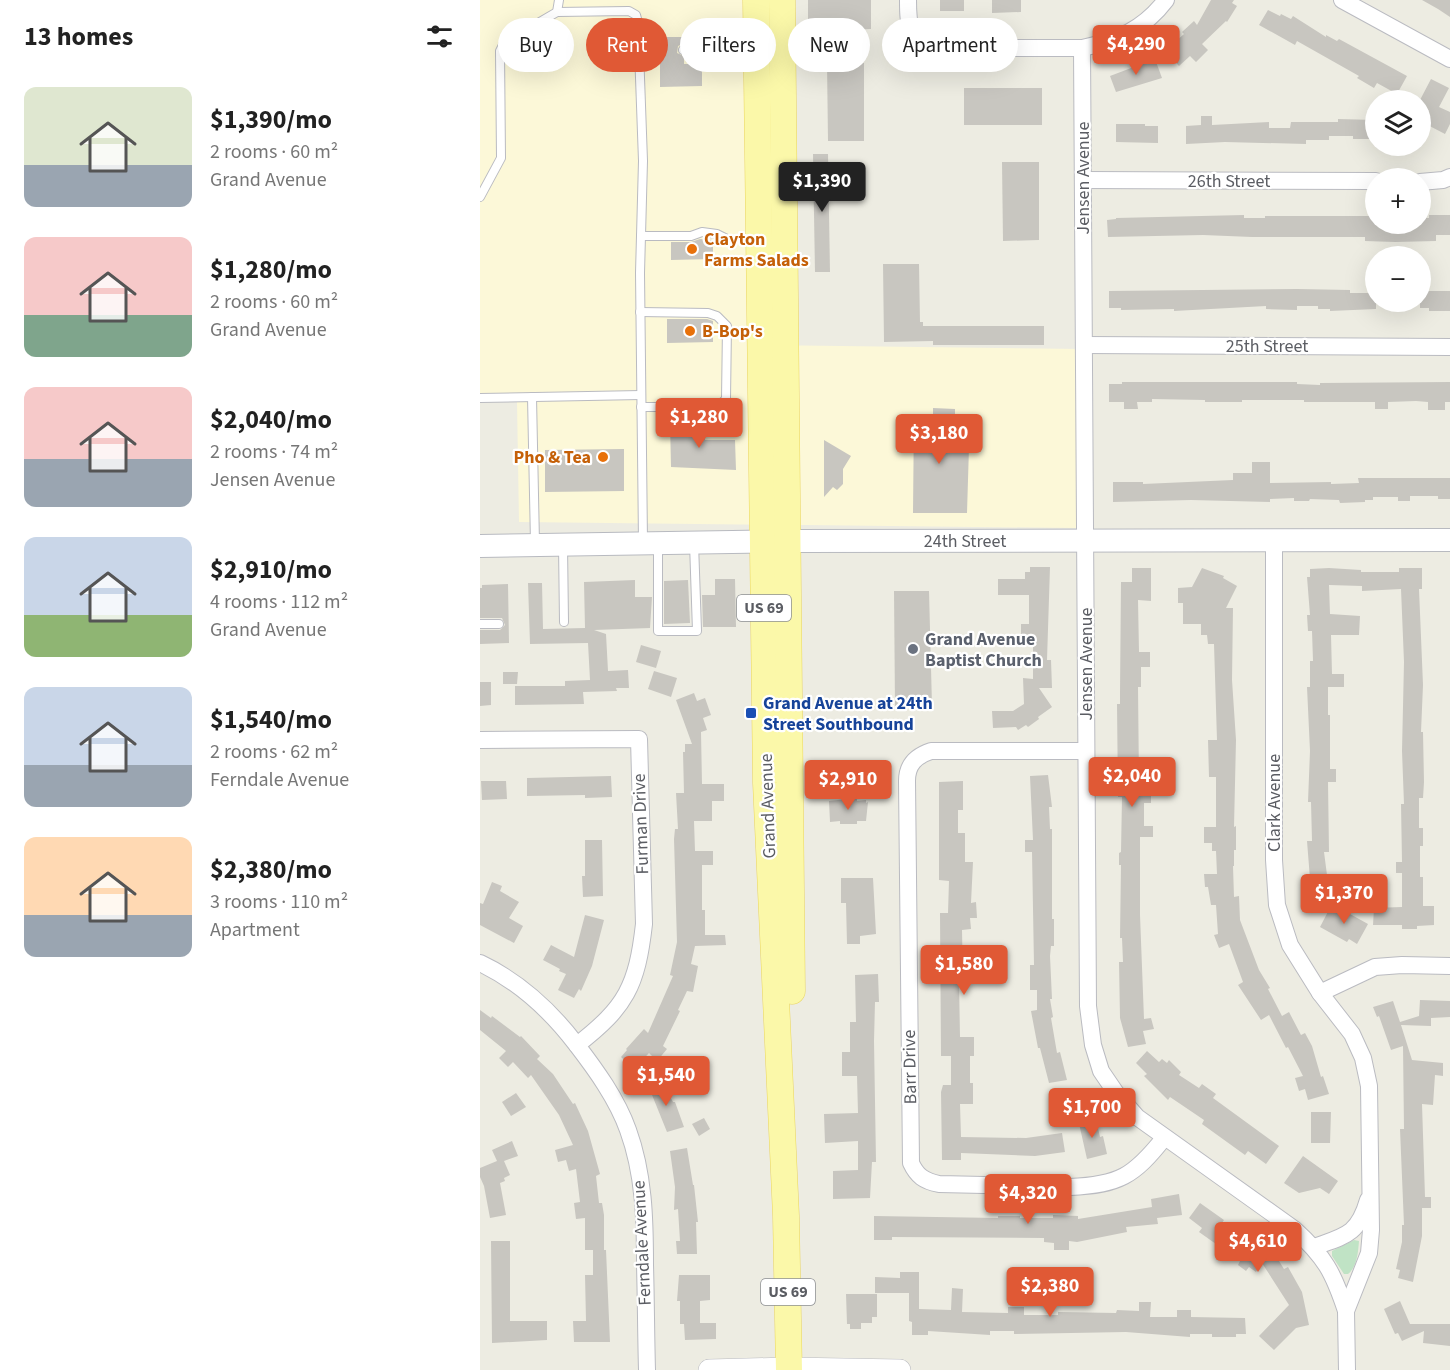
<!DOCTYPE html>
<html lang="en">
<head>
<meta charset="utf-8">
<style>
  :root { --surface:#fff; --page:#f6f6f6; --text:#222; --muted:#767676; --accent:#e05935 }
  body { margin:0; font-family:"Source Sans 3",sans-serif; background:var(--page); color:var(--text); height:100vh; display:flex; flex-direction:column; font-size:22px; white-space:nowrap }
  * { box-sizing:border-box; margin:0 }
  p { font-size:20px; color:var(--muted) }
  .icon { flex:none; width:33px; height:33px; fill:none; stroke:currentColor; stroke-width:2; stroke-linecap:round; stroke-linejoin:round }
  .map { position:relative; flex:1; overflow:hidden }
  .drawer { display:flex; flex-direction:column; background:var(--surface); width:480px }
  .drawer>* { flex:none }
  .top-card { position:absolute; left:18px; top:18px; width:570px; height:54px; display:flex; gap:12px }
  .controls { position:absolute; left:885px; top:90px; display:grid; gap:12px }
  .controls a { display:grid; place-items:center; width:66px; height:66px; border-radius:50%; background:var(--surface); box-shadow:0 6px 24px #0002; font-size:30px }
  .price { position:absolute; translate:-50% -51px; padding:0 14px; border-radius:6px; background:var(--accent); color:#fff; font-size:20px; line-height:39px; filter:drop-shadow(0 2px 3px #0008) }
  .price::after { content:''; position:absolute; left:50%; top:36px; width:18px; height:14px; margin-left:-9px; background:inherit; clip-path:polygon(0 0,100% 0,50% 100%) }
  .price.current { background:#222; color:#fff }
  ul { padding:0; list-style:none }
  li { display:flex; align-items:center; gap:18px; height:150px; padding:0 24px }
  li span { display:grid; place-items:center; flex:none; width:168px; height:120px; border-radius:12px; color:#555 }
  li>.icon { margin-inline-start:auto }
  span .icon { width:72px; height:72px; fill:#fffc; stroke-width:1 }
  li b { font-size:26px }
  h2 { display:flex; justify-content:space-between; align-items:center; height:72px; padding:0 24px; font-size:26px }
  .chip { padding:0 21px; border-radius:27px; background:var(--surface); box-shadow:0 6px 24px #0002; font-size:21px; line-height:54px }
  .chip.current { background:var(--accent); color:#fff }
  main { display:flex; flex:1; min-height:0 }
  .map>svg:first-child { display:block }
</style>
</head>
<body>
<main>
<section class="drawer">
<h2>13 homes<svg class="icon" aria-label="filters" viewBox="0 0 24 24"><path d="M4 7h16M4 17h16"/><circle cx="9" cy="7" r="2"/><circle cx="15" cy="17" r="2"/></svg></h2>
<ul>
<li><span style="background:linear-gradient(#dfe7d0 65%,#9aa5b1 0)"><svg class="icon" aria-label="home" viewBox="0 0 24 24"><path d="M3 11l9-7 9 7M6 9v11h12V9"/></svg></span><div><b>$1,390/mo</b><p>2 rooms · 60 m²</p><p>Grand Avenue</p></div></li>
<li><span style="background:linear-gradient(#f6c9c9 65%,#7fa58c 0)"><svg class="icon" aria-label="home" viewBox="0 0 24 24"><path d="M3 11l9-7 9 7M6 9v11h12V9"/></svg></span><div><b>$1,280/mo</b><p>2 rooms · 60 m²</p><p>Grand Avenue</p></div></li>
<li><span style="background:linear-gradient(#f6c9c9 60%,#9aa5b1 0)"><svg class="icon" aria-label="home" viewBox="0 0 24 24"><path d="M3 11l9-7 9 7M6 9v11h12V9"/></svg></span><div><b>$2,040/mo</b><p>2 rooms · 74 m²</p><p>Jensen Avenue</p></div></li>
<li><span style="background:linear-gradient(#c9d6e8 65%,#8fb573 0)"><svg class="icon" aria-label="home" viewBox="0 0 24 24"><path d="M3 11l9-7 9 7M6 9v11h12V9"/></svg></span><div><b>$2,910/mo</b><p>4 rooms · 112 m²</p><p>Grand Avenue</p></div></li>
<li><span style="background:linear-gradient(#c9d6e8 65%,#9aa5b1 0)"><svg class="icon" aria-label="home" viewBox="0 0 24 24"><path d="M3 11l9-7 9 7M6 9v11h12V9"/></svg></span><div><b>$1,540/mo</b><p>2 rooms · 62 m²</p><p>Ferndale Avenue</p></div></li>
<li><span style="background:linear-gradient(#ffd9b3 65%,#9aa5b1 0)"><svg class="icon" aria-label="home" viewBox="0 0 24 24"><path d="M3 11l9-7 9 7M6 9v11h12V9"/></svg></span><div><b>$2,380/mo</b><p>3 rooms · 110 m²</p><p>Apartment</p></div></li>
</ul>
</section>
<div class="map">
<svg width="970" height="1370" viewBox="0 0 970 1370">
  <rect width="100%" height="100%" fill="#edece2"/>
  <polygon fill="#fcf8d8" points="0,0 272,0 275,345 602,349 596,528 39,522 37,402 0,402"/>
  <path fill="#c0e3c5" d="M874,1240L879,1241C878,1253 877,1267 868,1274H864L852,1256V1251Z"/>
  <g fill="#c8c6c0">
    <polygon points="328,0 391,0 391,29 341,31 341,45 328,45"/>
    <rect x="460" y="0" width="24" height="11"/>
    <polygon points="512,0 541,0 541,12 512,13"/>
    <polygon points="731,0 754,0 752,3 757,6 747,22 746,21 722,44 728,50 716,62 710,56 699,66 685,51 704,34 702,32 714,21 717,25"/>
    <polygon points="942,0 970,0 970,17 958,9"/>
    <polygon points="788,10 800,16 801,14 811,19 813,16 846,37 846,35 857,41 859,39 927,76 917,94 897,83 894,88 877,78 879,76 817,41 815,45 779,25"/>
    <polygon points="180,37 203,37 203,44 198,46 197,53 204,56 204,64 222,64 222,86 180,87 180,56 185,54 186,49 184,45 180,44"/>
    <polygon points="675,59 682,78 636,92 630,76"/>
    <polygon points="347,62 384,63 384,141 348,141"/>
    <polygon points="951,79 969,88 959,107 970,112 970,124 965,134 940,121 940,100"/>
    <rect x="484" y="88" width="78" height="37"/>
    <polygon points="721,116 732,116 732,125 789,122 789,128 810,128 811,122 858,122 858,119 896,120 896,139 873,139 873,136 849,136 849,140 826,140 826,144 745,142 706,144 706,126 721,125"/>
    <polygon points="636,124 665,124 665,126 678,126 678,143 636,142"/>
    <polygon points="333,154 348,154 350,272 335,272"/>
    <polygon points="522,162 559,162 559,240 523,241"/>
    <polygon points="764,215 764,218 785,218 785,216 896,216 896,224 940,224 940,218 949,218 949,215 970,215 970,235 956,235 956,241 915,242 885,241 885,237 772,237 723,235 628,237 627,220 636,219 636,218"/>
    <polygon points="220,239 233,240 233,259 191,260 191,242 211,242"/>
    <polygon points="403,264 439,264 440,322 443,322 443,326 564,326 564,345 453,345 453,341 404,342"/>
    <polygon points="817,289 870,290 870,293 896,293 896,309 850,311 850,309 838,309 838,306 817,306 817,310 786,309 786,306 694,311 694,309 641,310 641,308 629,308 629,291"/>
    <polygon points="940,291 970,291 970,311 949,311 949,308 940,308"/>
    <polygon points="187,319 227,319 233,321 233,342 187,343"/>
    <polygon points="642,382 817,382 817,384 840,385 840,383 970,382 970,402 965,402 965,410 948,410 948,402 936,401 908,402 908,409 895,409 895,402 824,402 824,400 762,400 762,402 725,402 725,400 672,399 672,402 657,402 658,409 644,409 644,402 629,402 629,384 642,384"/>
    <polygon points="453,408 475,409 475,447 489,447 487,513 433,513 434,414 453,414"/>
    <polygon points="219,421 219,428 225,428 225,440 255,440 256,470 191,467 190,422"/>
    <polygon points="344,440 371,456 363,469 363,484 357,490 353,487 344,497"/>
    <polygon points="144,449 144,491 65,492 65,450"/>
    <polygon points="772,462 790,462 790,483 851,482 851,484 879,483 878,478 970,478 970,499 958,499 958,496 930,496 930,501 918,501 918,497 893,497 893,500 885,500 885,502 860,503 859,500 830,499 829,501 814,501 814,498 790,499 790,502 711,500 633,502 633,482 663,482 663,484 753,480 753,473 772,473"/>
    <polygon points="550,567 570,567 567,660 571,660 572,688 559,688 572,707 558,717 559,719 548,727 546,725 538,730 536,727 513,728 512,711 533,711 544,704 543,678 553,679 553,643 549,643 549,636 541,636 541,624 549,624 549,595 518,595 518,579 545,579 545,572 550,572"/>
    <polygon points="652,568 671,568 671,601 658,600 659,652 670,652 670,667 661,667 661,687 658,687 659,781 663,781 663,789 671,789 671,803 664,803 664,826 673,826 673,837 660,837 660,915 664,1019 671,1018 674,1029 663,1031 666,1044 648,1047 640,1018 639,962 643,962 642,938 640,938 641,865 639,865 639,853 641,852 642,797 638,797 637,704 640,704 640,693 641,582 652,582"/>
    <polygon points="722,568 744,576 743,578 757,586 746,608 753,608 752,680 756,740 754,827 756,826 756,850 754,850 754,866 753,866 754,897 759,896 760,920 779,970 790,988 788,989 802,1016 809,1012 821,1035 825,1033 832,1046 841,1077 843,1076 849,1094 828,1100 825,1089 819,1091 815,1078 823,1076 808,1047 806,1048 789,1015 781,1020 758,985 763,982 749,944 739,948 734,935 738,934 736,905 731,905 728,887 725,887 724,874 737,874 736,851 732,851 732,843 724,843 724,827 736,827 736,777 729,777 728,740 737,740 734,644 728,644 727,635 721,635 721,624 703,624 703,603 698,603 698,588 712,587"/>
    <polygon points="849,568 881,570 881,572 919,572 919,568 942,568 942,589 939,589 943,685 941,732 943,732 944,782 943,798 939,798 939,828 943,828 943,846 940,846 940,877 943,877 943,906 954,906 954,925 937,926 937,929 922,929 922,925 893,925 894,908 922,907 922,873 916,873 916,862 922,862 921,804 924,804 922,751 924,662 921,589 882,591 882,586 849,585 850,614 880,616 879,635 851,635 852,674 864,674 864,687 848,687 848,715 850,715 850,769 856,769 856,782 848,782 849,852 844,852 847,875 852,874 854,886 848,887 850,902 832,904 827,841 832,841 831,802 828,802 830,751 827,687 830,687 830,661 833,661 832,631 828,631 827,615 830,615 827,577 830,577 830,569"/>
    <polygon points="235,579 255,579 256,627 223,627 222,595 235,595"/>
    <polygon points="155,580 155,597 172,597 170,628 114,630 126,634 128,671 148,670 149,688 136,688 137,691 103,692 104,704 35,705 35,686 85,686 85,681 110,680 108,643 50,644 48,583 62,583 63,629 105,628 104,582"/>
    <polygon points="208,580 210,623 184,624 184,581"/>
    <polygon points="28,584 29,643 0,644 0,630 20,630 25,625 22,618 0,618 0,588 2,588 2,585"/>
    <polygon points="414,591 449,591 452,706 415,706"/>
    <polygon points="161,645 181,651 176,668 156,662"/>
    <polygon points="174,671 197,678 191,697 168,689"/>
    <polygon points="23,672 38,672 37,684 23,684"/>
    <polygon points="0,682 11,682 11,705 0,706"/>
    <polygon points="214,693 217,701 225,698 231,715 223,718 227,730 221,732 222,784 244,784 244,801 232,801 232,821 214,821 215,851 233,851 233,865 222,865 222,910 225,910 225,935 245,935 246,945 215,946 211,964 218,966 213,992 207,991 198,1010 200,1011 183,1046 187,1049 177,1061 169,1053 154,1069 141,1057 147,1050 146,1049 164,1029 168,1033 193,976 190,975 197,942 194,839 195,829 198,829 196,793 204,793 203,752 205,752 205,744 212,744 196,700"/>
    <polygon points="568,775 572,807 569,807 570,829 572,829 572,919 574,919 574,946 571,946 570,956 572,999 570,999 573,1017 571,1018 577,1053 580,1052 587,1080 569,1083 560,1048 558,1048 551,1011 557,1010 557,990 550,990 550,965 554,965 552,852 545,852 545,840 553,840 550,776"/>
    <polygon points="131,776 132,797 105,798 105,795 47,796 47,778"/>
    <polygon points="1,781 26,781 27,799 2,800"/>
    <polygon points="483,781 483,810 478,810 478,833 485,833 485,862 493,862 491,903 496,902 497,918 490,918 491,929 482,930 483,982 479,982 480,1037 494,1037 494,1056 490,1056 490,1083 493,1083 493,1104 480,1104 481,1137 546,1138 582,1133 585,1152 555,1156 481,1153 481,1160 462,1160 461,1092 463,1085 471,1085 471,1056 461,1056 460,913 468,913 469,881 459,880 459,782"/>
    <polygon points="377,798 377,801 386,800 386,803 388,802 386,821 377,821 377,824 360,824 360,821 350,822 349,801"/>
    <polygon points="105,840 122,840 123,896 103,897 102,876 105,876"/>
    <polygon points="361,878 393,878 396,934 380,936 380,944 367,944 366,903 361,903"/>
    <polygon points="12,882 22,886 20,891 39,902 29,918 43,926 34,943 0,925 0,903 3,904"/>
    <polygon points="852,904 888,924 877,944 869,939 867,942 840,927"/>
    <polygon points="105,915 124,920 112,966 101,991 99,989 94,998 78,990 86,974 79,971 80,969 63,960 71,945 94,957"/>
    <polygon points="398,974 399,1002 395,1002 394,1041 396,1162 392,1162 390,1198 353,1199 353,1171 378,1170 378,1141 345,1143 344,1114 378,1113 377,1076 362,1076 362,1052 370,1052 370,1022 376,1022 375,975"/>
    <polygon points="940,1000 970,1001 970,1017 951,1018 951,1026 921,1025 932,1060 963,1063 963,1076 955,1075 953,1105 942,1104 945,1197 951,1197 951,1208 942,1208 942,1236 933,1282 918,1278 920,1270 916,1269 922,1242 922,1225 924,1225 920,1129 924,1129 923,1046 911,1050 899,1016 897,1017 893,1007 913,1001 920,1022 939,1016"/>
    <polygon points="0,1010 11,1018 12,1016 40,1037 41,1036 60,1056 57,1059 73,1074 93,1104 95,1103 108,1131 120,1174 116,1176 119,1203 122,1203 124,1215 124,1250 126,1250 130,1342 94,1342 93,1321 106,1321 105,1275 113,1275 113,1250 105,1250 105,1218 96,1219 94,1203 100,1202 96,1169 89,1171 86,1160 78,1162 75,1150 93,1145 79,1115 51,1075 48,1078 33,1062 28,1067 19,1058 26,1051 0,1030"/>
    <polygon points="667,1051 679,1062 682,1059 687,1063 689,1060 701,1072 699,1075 719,1088 722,1084 736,1094 733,1098 799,1146 786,1164 768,1151 765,1155 722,1124 724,1120 690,1097 688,1100 664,1076 667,1074 656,1063"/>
    <polygon points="181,1079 193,1102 195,1102 204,1127 187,1132 168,1085"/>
    <polygon points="36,1093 46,1107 31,1116 22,1102"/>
    <polygon points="831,1112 851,1112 850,1143 831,1143"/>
    <polygon points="612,1116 615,1129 618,1128 620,1137 623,1136 627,1154 607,1159 598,1119"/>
    <polygon points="224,1118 230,1129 219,1136 212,1124"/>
    <polygon points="32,1141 38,1156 24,1161 30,1175 24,1178 25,1181 20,1183 26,1215 10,1218 4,1186 0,1177 0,1168 17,1161 12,1150"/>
    <polygon points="207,1148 213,1185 214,1185 218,1222 216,1222 217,1254 197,1254 196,1241 200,1241 198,1209 194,1210 195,1187 190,1151"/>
    <polygon points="823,1156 858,1181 849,1194 840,1188 819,1193 804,1183"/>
    <polygon points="699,1194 702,1215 677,1218 678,1224 646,1227 647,1232 597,1242 589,1241 589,1250 574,1250 574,1243 564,1242 564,1238 412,1237 412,1240 394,1240 394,1216 518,1218 518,1216 540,1216 540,1218 573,1218 573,1215 598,1216 598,1219 672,1207 671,1199"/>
    <polygon points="720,1203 744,1220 742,1223 771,1245 767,1237 799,1261 804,1269 808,1267 822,1292 829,1325 816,1328 794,1350 779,1336 809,1305 782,1263 776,1272 769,1267 766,1271 758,1265 760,1261 719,1232 722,1228 709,1218"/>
    <polygon points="11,1241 30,1241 30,1321 67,1321 67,1340 12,1343"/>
    <polygon points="420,1272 439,1272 439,1309 471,1310 472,1288 483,1289 482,1312 528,1313 528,1307 544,1307 544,1315 578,1315 578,1312 636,1313 637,1310 659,1311 659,1302 671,1302 670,1317 697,1317 697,1310 711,1310 711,1317 765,1318 766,1334 756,1334 756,1337 732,1337 732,1334 710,1334 710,1337 646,1332 534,1334 534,1331 510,1331 510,1335 448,1331 448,1335 432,1335 432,1322 429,1321 429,1293 395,1293 395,1277 420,1278"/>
    <polygon points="199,1275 230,1275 230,1300 220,1301 220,1323 236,1323 236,1339 205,1340 204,1324 200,1324 200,1301 197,1301"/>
    <polygon points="366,1294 397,1294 397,1317 392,1317 392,1323 381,1323 381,1329 370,1329 370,1324 367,1324"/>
    <polygon points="920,1301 930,1324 970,1324 970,1346 943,1343 944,1331 922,1341 918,1333 915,1334 904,1309"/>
  </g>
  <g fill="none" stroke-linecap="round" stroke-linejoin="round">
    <defs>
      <g id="service">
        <polyline points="77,12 149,11 156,15 158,22 163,161 160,273 163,542"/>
        <polyline points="159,50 180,50"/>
        <polyline points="203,50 237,50"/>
        <polyline points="0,197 21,158 20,51 24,43 77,12 79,0"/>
        <polyline points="161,236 211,236 222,232 237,234 251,241"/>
        <polyline points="160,312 228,313 237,316 247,326 246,399 237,407 161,407"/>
        <polyline points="52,397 55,543"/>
        <polyline points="0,398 161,395"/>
        <polyline points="178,543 178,631 217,631 214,543"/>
        <polyline points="83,545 84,622"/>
        <polyline points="0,624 19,624"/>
      </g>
      <g id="minor">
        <path d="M428,0C428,27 429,37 455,48H602C637,41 664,29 686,0"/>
        <polyline points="862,0 970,59"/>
        <path d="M602,48L608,1006L613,1045L621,1071L636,1093L657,1117L814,1229C845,1257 853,1272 866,1311"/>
        <polyline points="603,180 896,181"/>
        <polyline points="940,182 963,180 970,177"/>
        <polyline points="604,345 970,347"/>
        <polyline points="794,540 794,860 797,905 810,945 840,993 872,1034 883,1058 889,1086 891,1230 889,1253 866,1311 867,1370"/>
        <path d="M0,740L159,739L164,924C157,986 146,1007 97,1045"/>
        <path d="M606,751H451C436,756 427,764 427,781L431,1163C437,1176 444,1181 459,1184L590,1187C639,1185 654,1176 684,1138"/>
        <path d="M0,963C40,982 70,1010 96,1044C116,1070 137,1099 148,1130C164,1174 165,1219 165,1265C166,1300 166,1335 167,1370"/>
        <polyline points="840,993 895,967 922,965 970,966"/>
        <path d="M834,1247C865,1236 878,1235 888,1200"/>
      </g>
      <polyline id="tertiary" points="229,1370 309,1368 420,1370"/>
      <polyline id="secondary" points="0,546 308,541 970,540"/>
      <g id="primary">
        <polyline points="276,0 286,783 306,1216 309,1370"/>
        <polyline points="302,0 312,991"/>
      </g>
    </defs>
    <use href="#service" stroke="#babbc1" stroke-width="10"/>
    <use href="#minor" stroke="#babbc1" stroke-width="18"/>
    <use href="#tertiary" stroke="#babbc1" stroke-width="22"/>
    <use href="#secondary" stroke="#b8bac0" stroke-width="24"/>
    <use href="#primary" stroke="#ead55e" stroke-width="27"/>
    <use href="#service" stroke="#fff" stroke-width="8"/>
    <use href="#minor" stroke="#fff" stroke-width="16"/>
    <use href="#tertiary" stroke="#fff" stroke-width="21"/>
    <use href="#secondary" stroke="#fff" stroke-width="22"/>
    <use href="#primary" stroke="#fbf8a9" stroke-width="26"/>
  </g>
  <g fill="#e8710a" stroke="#fff" stroke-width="2">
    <circle cx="212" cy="249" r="6"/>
    <circle cx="210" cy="331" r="6"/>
    <circle cx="123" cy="457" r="6"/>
  </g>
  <circle fill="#6b7280" stroke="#fff" stroke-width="2" cx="433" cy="649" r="6"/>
  <rect fill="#1a4fb4" stroke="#fff" stroke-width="2" x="265" y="707" width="12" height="12" rx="3"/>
  <g text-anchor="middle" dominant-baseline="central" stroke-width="4.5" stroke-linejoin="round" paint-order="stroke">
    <g fill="#fff" stroke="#8c8e92" stroke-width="1.5">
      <rect x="257" y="595" width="54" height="26" rx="4.5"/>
      <rect x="281" y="1279" width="54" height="26" rx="4.5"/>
    </g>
    <g font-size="16" font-weight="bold" fill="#5b5d63">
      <text x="284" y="608">US 69</text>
      <text x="308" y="1292">US 69</text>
    </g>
    <g font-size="18" fill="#5b5d63" stroke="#fff">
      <text transform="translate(603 178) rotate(-90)">Jensen Avenue</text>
      <text x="749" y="181">26th Street</text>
      <text x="787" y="346">25th Street</text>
      <text x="485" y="541">24th Street</text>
      <text transform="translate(606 664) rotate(-90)">Jensen Avenue</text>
      <text transform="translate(794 803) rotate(-90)">Clark Avenue</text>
      <text transform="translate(288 806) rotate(-92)">Grand Avenue</text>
      <text transform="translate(161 824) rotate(-92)">Furman Drive</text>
      <text transform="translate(430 1067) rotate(-91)">Barr Drive</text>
      <text transform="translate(162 1243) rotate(-93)">Ferndale Avenue</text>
    </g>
    <g font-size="18" font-weight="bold" fill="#c56008" stroke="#fff" text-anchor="start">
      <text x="224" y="239">Clayton<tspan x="224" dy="21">Farms Salads</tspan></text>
      <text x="222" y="331">B-Bop's</text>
      <text x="111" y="457" text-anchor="end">Pho &amp; Tea</text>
    </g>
    <g font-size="18" font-weight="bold" fill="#5b616d" stroke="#fff" text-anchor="start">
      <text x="445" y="639">Grand Avenue<tspan x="445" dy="21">Baptist Church</tspan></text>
    </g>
    <g font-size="18" font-weight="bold" fill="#164399" stroke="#fff" text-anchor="start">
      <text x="283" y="703">Grand Avenue at 24th<tspan x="283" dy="21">Street Southbound</tspan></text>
    </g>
  </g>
</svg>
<div class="controls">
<a><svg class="icon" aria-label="layers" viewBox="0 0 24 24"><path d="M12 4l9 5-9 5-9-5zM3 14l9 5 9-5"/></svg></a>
<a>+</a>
<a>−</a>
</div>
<b class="price" style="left:656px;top:76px">$4,290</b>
<b class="price current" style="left:342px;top:213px">$1,390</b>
<b class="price" style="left:219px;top:449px">$1,280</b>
<b class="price" style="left:459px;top:465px">$3,180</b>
<b class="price" style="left:652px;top:808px">$2,040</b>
<b class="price" style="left:368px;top:811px">$2,910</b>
<b class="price" style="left:864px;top:925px">$1,370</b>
<b class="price" style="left:484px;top:996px">$1,580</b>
<b class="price" style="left:186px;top:1107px">$1,540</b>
<b class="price" style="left:612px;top:1139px">$1,700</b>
<b class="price" style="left:548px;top:1225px">$4,320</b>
<b class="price" style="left:778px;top:1273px">$4,610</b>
<b class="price" style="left:570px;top:1318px">$2,380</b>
<div class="top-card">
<a class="chip">Buy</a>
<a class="chip current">Rent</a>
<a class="chip">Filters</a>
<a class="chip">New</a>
<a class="chip">Apartment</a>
</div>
</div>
</main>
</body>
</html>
